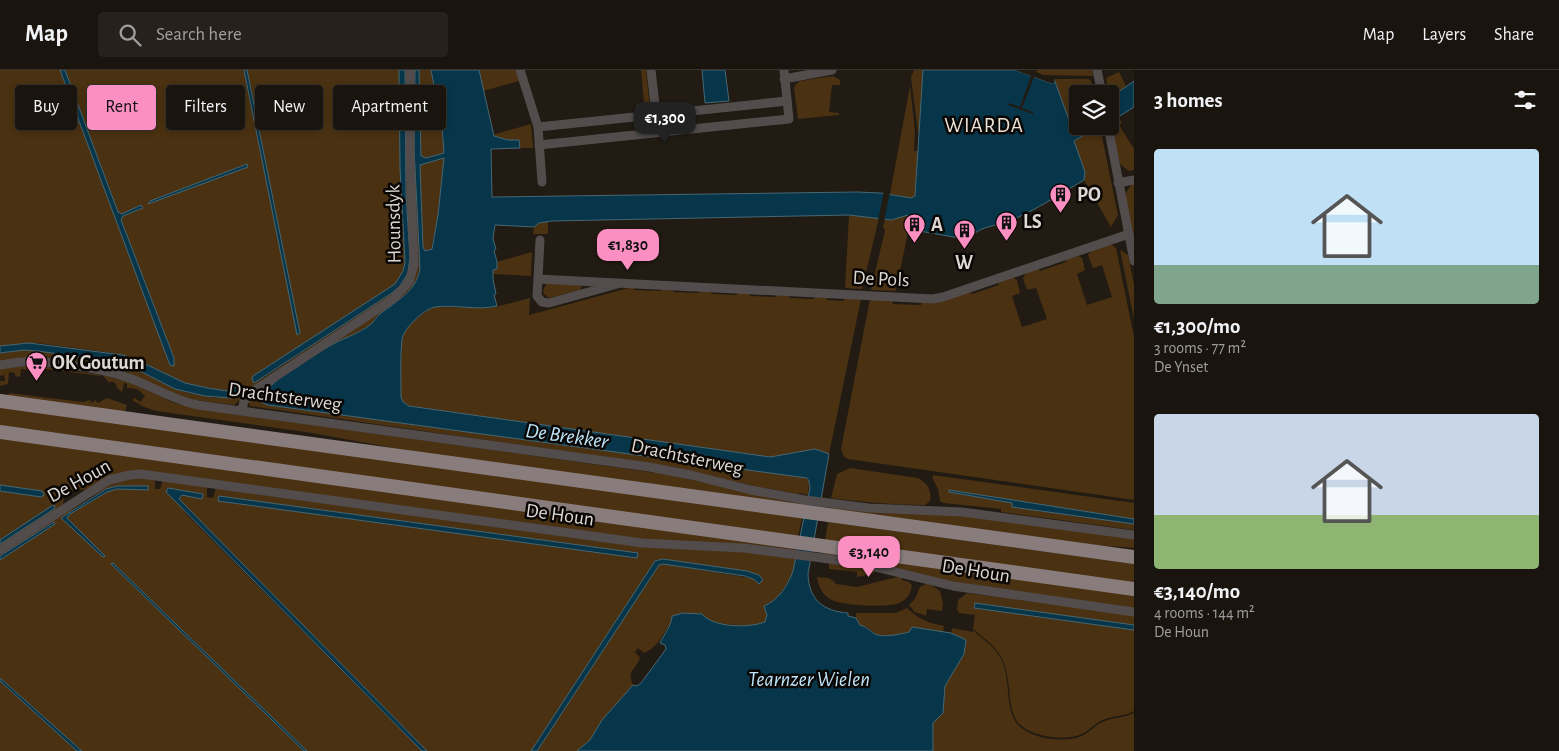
<!DOCTYPE html>
<html lang="en">
<head>
<meta charset="utf-8">
<style>
  :root { --surface:#19140e; --page:#26211c; --text:#f1f3f6; --muted:#9f9e9e; --line:#37332e; --accent:#fc8fc2 }
  body { margin:0; font-family:"Alegreya Sans",sans-serif; background:var(--page); color:var(--text); height:100vh; display:flex; flex-direction:column; font-size:19px; white-space:nowrap }
  * { box-sizing:border-box; margin:0 }
  p { font-size:16px; color:var(--muted) }
  .icon { flex:none; width:28px; height:28px; fill:none; stroke:currentColor; stroke-width:2; stroke-linecap:round; stroke-linejoin:round }
  .map { position:relative; flex:1; overflow:hidden }
  .details { display:flex; flex-direction:column; background:var(--surface); width:425px }
  .details>* { flex:none }
  .top-card { position:absolute; left:15px; top:15px; width:475px; height:45px; display:flex; gap:10px }
  .tools { position:absolute; left:1069px; top:15px; display:grid; gap:10px }
  .tools a { display:grid; place-items:center; width:50px; height:50px; border-radius:5px; background:var(--surface); box-shadow:0 2px 8px #0003,0 0 0 1px var(--line); font-size:25px }
  .price { position:absolute; translate:-50% -42px; padding:0 11px; border-radius:10px; background:var(--accent); color:#111; font-size:16px; line-height:32px; filter:drop-shadow(0 1px 2px #0008) }
  .price::after { content:''; position:absolute; left:50%; top:30px; width:15px; height:11px; margin-left:-8px; background:inherit; clip-path:polygon(0 0,100% 0,50% 100%) }
  .price.selected { background:#222; color:#fff }
  ul { padding:0; list-style:none }
  li { display:grid; align-content:center; gap:10px; height:265px; padding:0 20px }
  li span { display:grid; place-items:center; height:155px; border-radius:5px; color:#555 }
  li>.icon { margin-inline-start:auto }
  span .icon { width:90px; height:90px; fill:#fffc; stroke-width:1 }
  li b { font-size:21px }
  h2 { display:flex; justify-content:space-between; align-items:center; height:60px; padding:0 20px; font-size:21px }
  .tag { padding:0 18px; border-radius:5px; background:var(--surface); box-shadow:0 2px 8px #0003,0 0 0 1px var(--line); font-size:18px; line-height:45px }
  .tag.selected { background:var(--accent); color:#111 }
  header { display:flex; align-items:center; gap:30px; box-sizing:border-box; height:70px; padding:0 25px; background:var(--surface); border-bottom:1px solid var(--line) }
  header strong { font-size:24px }
  nav { display:flex; gap:28px; margin-inline-start:auto; font-size:18px }
  .search { width:350px; height:45px; background:var(--page); display:flex; align-items:center; gap:12px; box-sizing:border-box; padding:0 18px; border-radius:5px; color:var(--muted); font-size:19px }
  main { display:flex; flex:1; min-height:0 }
  .map>svg:first-child { display:block }
</style>
</head>
<body>
<header>
<strong>Map</strong>
<div class="search"><svg class="icon" aria-label="search" viewBox="0 0 24 24"><circle cx="10" cy="10" r="6"/><path d="M15 15l6 6"/></svg>Search here</div>
<nav><a>Map</a><a>Layers</a><a>Share</a></nav>
</header>
<main>
<div class="map">
<svg width="1134" height="681" viewBox="0 0 1134 681">
  <rect width="100%" height="100%" fill="#211b13"/>
  <g fill="#4a3111" fill-rule="evenodd">
    <polygon points="0,0 60,0 170,295 174,288 121,150 122,146 142,138 141,136 122,144 118,142 65,0 244,0 297,264 299,264 300,263 247,0 399,0 400,97 405,193 404,201 395,214 302,275 256,313 369,238 400,216 410,187 406,124 405,0 408,0 412,196 402,219 250,321 234,335 187,329 126,302 115,299 0,291 0,283 24,280 38,281 114,292 140,301 175,319 188,323 218,328 237,316 227,321 185,313 141,292 113,283 37,273 0,276"/>
    <polygon points="412,0 415,0 414,78 420,199 414,216 393,235 379,244 370,255 304,292 262,326 261,332 268,335 803,406 809,411 808,425 799,423 798,424 754,416 674,397 250,336 248,332 251,326 411,213"/>
    <polygon points="419,0 431,0 442,57 444,83 426,88 421,86"/>
    <polygon points="479,0 516,0 519,11 483,21"/>
    <polygon points="641,0 646,0 650,39 637,40 636,34 644,33"/>
    <polygon points="914,0 923,0 919,62 918,62 911,8"/>
    <polygon points="1037,0 1092,0 1093,6 1044,5 1036,2"/>
    <polygon points="1119,2 1126,16 1110,28 1106,8"/>
    <polygon points="833,6 840,10 840,15 832,15 829,42 839,43 839,45 798,49 794,18 796,14 800,11"/>
    <polygon points="1054,9 1089,9 1091,11 1094,24 1078,24 1077,48 1069,50"/>
    <polygon points="910,16 915,61 914,81 918,81 915,126 911,128 890,124"/>
    <polygon points="1118,47 1122,53 1119,55 1134,79 1134,100 1129,101 1120,94 1114,67 1114,53 1116,52 1115,49"/>
    <polygon points="531,54 533,78 520,78 519,70 508,70 494,66 495,64"/>
    <polygon points="1099,57 1099,61 1101,62 1118,145 1111,157 1084,110 1085,102 1074,71"/>
    <polygon points="444,88 438,145 431,179 425,181 423,177 420,95"/>
    <polygon points="1132,114 1134,114 1134,167 1125,124"/>
    <polygon points="849,145 879,148 862,219 845,218"/>
    <polygon points="908,145 911,147 896,221 871,220 885,160 883,157 885,149 891,150"/>
    <polygon points="548,151 548,164 533,164 534,157 539,153"/>
    <polygon points="1110,174 1116,178 1134,267 1134,430 848,389 844,387 841,379 870,229 892,230 893,234 921,235 922,232 970,221 972,224 999,215 998,212 1012,207 1017,210 1020,223 1012,226 1022,257 1047,249 1036,218 1027,220 1023,208 1026,203 1038,198 1040,201 1066,192 1066,189 1079,186 1082,188 1085,200 1077,204 1087,235 1112,227 1102,195 1093,198 1088,185 1092,180"/>
    <polygon points="1120,180 1128,185 1134,214 1134,249"/>
    <polygon points="532,182 531,206 493,204 493,199 497,199 497,192"/>
    <polygon points="547,213 582,215 582,216 580,220 549,228 544,224 543,220"/>
    <path d="M632,217H634V220L661,221V218L673,219V222L699,223L700,220L711,221V224L737,225L738,222L750,223V226L776,227V224L789,225V228L814,229L815,226L827,227V230L844,231L845,228L861,229L829,384L815,379L770,387L409,336L403,332L401,327C401,316 400,272 403,265C409,253 422,242 435,237L491,238L530,228L529,245Z"/>
    <polygon points="23,296 47,297 100,305 100,306 38,298 36,300 21,299 20,307 15,306 15,303 9,302 8,314 0,316 0,311 5,311 4,305 0,306 0,298"/>
    <path d="M102,305L132,313L174,333L193,338L664,404C711,413 757,426 804,434V436L426,384L312,363L156,341L144,337L132,330L135,328L140,332L145,326L137,319L127,318V314L124,313L122,322L116,317L117,315L112,311L110,313Z"/>
    <polygon points="9,323 83,332 90,330 92,333 95,330 98,333 107,328 127,335 125,342 8,326"/>
    <polygon points="0,336 802,448 798,467 0,355"/>
    <path d="M0,368L796,478L795,481L642,470L142,401L84,420C72,419 61,421 51,429L53,432L64,429L63,434L0,478V474L55,437L53,436L0,470V421L41,427L42,421L0,415Z"/>
    <path d="M850,398L918,408C927,413 932,420 930,431L925,435C893,435 862,432 831,428L837,404Z"/>
    <polygon points="933,405 1134,433 1134,449 949,420 949,422 1012,433 1012,437 1134,454 1134,460 1001,442 1001,439 943,433 940,431 938,419 932,407"/>
    <path d="M131,407L154,409L155,412V419H160L163,410L207,417V427L213,428L216,418L641,477L742,482L797,489C791,510 781,525 765,540L767,545L765,552L756,556L719,554L706,548L672,552C661,565 661,575 644,583L638,578L635,582L640,588C636,600 626,600 633,615L602,650L590,670L577,681H537L659,495L663,494L763,510L759,505L747,501L663,489L655,491L531,681H427L179,429L182,425L202,428L203,424L166,418L187,445L422,681H307L162,540L112,494L304,681H82L0,608V490L55,454L53,452L0,486V483L101,417ZM117,416L148,417V419H117L107,422L70,444L67,448L104,485L103,487L64,449C73,435 101,420 117,416ZM219,426L637,483H638L637,488L219,431Z"/>
    <polygon points="831,437 987,448 1134,469 1134,478 1071,473 831,440"/>
    <polygon points="828,452 1134,494 1134,513 825,470"/>
    <polygon points="823,482 1134,525 1134,539 963,514 822,484"/>
    <polygon points="829,492 877,501 872,504 857,507 857,502 829,499"/>
    <path d="M901,506L903,507L902,510L909,512L912,515C911,523 907,530 899,533C889,538 840,536 830,529C822,524 818,516 817,507C825,508 830,506 836,514L857,517Z"/>
    <polygon points="926,514 931,515 940,521 943,533 942,541 927,539 926,546 915,542 909,535 915,529 920,517"/>
    <path d="M967,523L1134,545V555L975,534L974,538L1134,560V641C1123,647 1116,645 1105,649C1096,652 1090,660 1082,664C1065,672 1024,667 1015,648C1011,639 1010,629 1009,618C1006,586 998,579 973,559L975,545L959,543L957,540L958,530Z"/>
    <path d="M907,538C918,549 929,553 944,556L943,563L926,559L896,565H877L867,557L860,556L856,548V543H896Z"/>
    <path d="M952,558L973,562V560C981,568 992,575 998,584C1011,602 1005,627 1013,647C1022,669 1063,674 1082,666C1090,662 1096,654 1105,651C1115,647 1124,648 1134,643V681H933V653L945,616L964,584L966,570L951,563Z"/>
    <polygon points="0,611 77,681 0,681"/>
  </g>
  <g fill="#07364a" stroke="#476773" fill-rule="evenodd">
    <polygon points="60,0 65,0 118,142 122,144 141,135 143,138 123,146 121,150 174,288 174,296 170,295 162,274"/>
    <polygon points="244,0 247,0 300,263 297,265"/>
    <polygon points="399,0 405,0 406,124 410,187 408,203 400,216 392,223 254,313 252,309 253,306 395,214 403,201 405,193 400,97"/>
    <path d="M415,0H419L421,86L426,88L444,83L442,56L431,0H479L494,66L508,70H519L520,78L491,79L492,127L857,122L881,123L911,128L915,126L923,0H1015L1053,14L1054,9L1069,50L1077,48L1078,56H1099L1074,71L1085,102L1084,110C1058,125 1032,143 1004,153C993,156 974,158 970,170L914,160L909,155L911,147L908,145L891,150L849,145L552,151L539,153L534,157L495,155L493,169L496,179L494,180L497,192V199L493,200V209L496,224L494,225L497,236C477,241 455,234 435,237C424,239 404,258 402,269C400,288 401,308 401,327L403,332L409,336L770,387L815,379L829,384L808,504C809,530 823,541 848,543V546L856,548L860,555C867,557 870,561 875,564C883,568 901,564 909,562L912,557L951,563L966,570L964,584L945,616L943,643L933,653V681H577L590,670L602,650L633,615L637,616L641,613L666,579L665,575L660,573C664,564 672,555 672,546L683,543L702,544C714,558 749,558 765,552L767,545L764,536C779,530 788,515 793,501L810,418L809,411L807,408L268,335L261,332C262,313 319,282 335,273C347,267 359,263 370,255C374,252 376,247 380,244C396,231 416,222 420,199L414,78ZM444,88L438,145L432,179L425,181L423,177L420,95Z"/>
    <polygon points="702,0 725,0 729,31 705,33"/>
    <polygon points="1134,11 1134,37 1115,49 1113,45 1110,46 1110,28"/>
    <polygon points="247,94 248,97 148,134 150,131"/>
    <polygon points="29,273 123,285 141,292 185,313 208,318 227,321 241,315 244,319 231,328 205,326 175,319 140,301 114,292 38,281 24,280 0,283 0,276"/>
    <polygon points="0,415 42,421 44,425 41,427 0,421"/>
    <polygon points="117,416 148,416 148,420 117,419 107,422 70,444 67,448 105,486 103,487 61,448 106,419"/>
    <polygon points="168,418 203,424 202,429 182,425 179,429 427,681 422,681 166,422"/>
    <polygon points="949,420 1134,449 1134,454 1012,437 1012,433 949,422"/>
    <polygon points="219,426 638,483 637,488 218,431"/>
    <polygon points="53,435 55,436 54,439 0,474 0,470"/>
    <polygon points="54,452 55,454 0,490 0,486"/>
    <polygon points="663,489 747,501 759,505 763,510 759,514 755,510 745,506 663,494 659,495 537,681 531,681 655,491"/>
    <polygon points="113,493 307,681 304,681 111,494"/>
    <polygon points="975,533 1134,555 1134,560 974,538"/>
    <polygon points="0,608 82,681 77,681 0,611"/>
  </g>
  <g fill="#211b13">
    <polygon points="1015,0 1023,0 1051,10 1052,8 1055,9 1053,14 1034,7 1022,38 1033,42 1033,44 1008,35 1009,33 1020,37 1031,6"/>
    <polygon points="884,121 890,122 884,151 878,151"/>
  </g>
  <g fill="none" stroke-linecap="round" stroke-linejoin="round">
    <g stroke="#524c4c" stroke-width="9">
      <polyline points="520,0 538,57 542,112"/>
      <polyline points="651,0 658,62"/>
      <polyline points="1097,0 1102,24"/>
      <polyline points="784,9 832,0"/>
      <polyline points="1108,56 1134,191"/>
      <polyline points="538,57 787,31"/>
      <polyline points="539,75 789,49 784,0"/>
      <polyline points="1118,113 1134,110"/>
      <polyline points="538,209 540,170"/>
      <polyline points="621,213 549,233 542,232 537,226 538,209 933,229 943,227 1129,164"/>
      <path d="M0,295C8,294 15,292 23,292C47,290 104,299 126,307C151,315 172,330 198,335L649,397L691,405L751,420L805,430L869,438L962,442L1134,465"/>
      <polyline points="242,340 244,331 252,322 393,229 409,212 414,195 410,85 410,0"/>
      <polyline points="0,480 109,410 130,405 141,404 642,473 743,478 822,488 863,494 953,516 1134,542"/>
    </g>
    <g stroke="#887c7c" stroke-width="14">
      <polyline points="0,331 1134,487"/>
      <polyline points="0,362 1134,519"/>
    </g>
  </g>
  <defs>
    <symbol id="building-pin" viewBox="-11 -11 22 30"><path d="M0 17L-7.5 6A9.5 9.5 0 1 1 7.5 6Z" fill="#fc8fc2" stroke="#090604"/><path d="M-4-6H4V6H1V3H-1V6H-4ZM-2.5-4.3h1.7v1.8h-1.7ZM.8-4.3h1.7v1.8H.8ZM-2.5-1h1.7V.8h-1.7ZM.8-1h1.7V.8H.8Z" fill="#111"/></symbol>
    <symbol id="supermarket-pin" viewBox="-11 -11 22 30"><path d="M0 17L-7.5 6A9.5 9.5 0 1 1 7.5 6Z" fill="#fc8fc2" stroke="#090604"/><path d="M-6-5.5h2.5l.6 2H6L4.5 2H-2.5L-4.4-4H-6ZM-1.5 3.2a1.3 1.3 0 1 0 .1 0ZM3 3.2a1.3 1.3 0 1 0 .1 0Z" fill="#111"/></symbol>
  </defs>
  <g fill-rule="evenodd">
    <use href="#building-pin" x="1048" y="112" width="25" height="34"/>
    <use href="#building-pin" x="994" y="140" width="25" height="34"/>
    <use href="#building-pin" x="902" y="142" width="25" height="34"/>
    <use href="#building-pin" x="952" y="148" width="25" height="34"/>
    <use href="#supermarket-pin" x="24" y="280" width="25" height="34"/>
  </g>
  <g text-anchor="middle" dominant-baseline="central" stroke-width="5" stroke-linejoin="round" paint-order="stroke">
    <g font-size="20" font-weight="bold" fill="#ddd8d3" stroke="#090604" text-anchor="start">
      <text x="1077" y="125">PO</text>
      <text x="1023" y="152">LS</text>
      <text x="931" y="155">A</text>
      <text x="964" y="193" text-anchor="middle">W</text>
      <text x="52" y="293">OK Goutum</text>
    </g>
    <g font-size="20" fill="#ddd8d3" stroke="#090604">
      <text transform="translate(394 154) rotate(-91)">Hounsdyk</text>
      <text transform="translate(881 209) rotate(3)">De Pols</text>
      <text transform="translate(285 327) rotate(8)">Drachtsterweg</text>
      <text transform="translate(687 387) rotate(12)">Drachtsterweg</text>
      <text transform="translate(79 411) rotate(-29)">De Houn</text>
      <text transform="translate(560 445) rotate(8)">De Houn</text>
      <text transform="translate(976 501) rotate(9)">De Houn</text>
    </g>
    <g font-size="21" letter-spacing="1" fill="#ebe2d8" stroke="#090604">
      <text x="984" y="55">WIARDA</text>
    </g>
    <g font-size="21" font-style="italic" fill="#bde5fb" stroke="#090604">
      <text transform="translate(567 366) rotate(8)">De Brekker</text>
      <text x="809" y="609">Tearnzer Wielen</text>
    </g>
  </g>
</svg>
<div class="tools">
<a><svg class="icon" aria-label="layers" viewBox="0 0 24 24"><path d="M12 4l9 5-9 5-9-5zM3 14l9 5 9-5"/></svg></a>
</div>
<b class="price selected" style="left:665px;top:74px">€1,300</b>
<b class="price" style="left:628px;top:201px">€1,830</b>
<b class="price" style="left:869px;top:508px">€3,140</b>
<div class="top-card">
<a class="tag">Buy</a>
<a class="tag selected">Rent</a>
<a class="tag">Filters</a>
<a class="tag">New</a>
<a class="tag">Apartment</a>
</div>
</div>
<section class="details">
<h2>3 homes<svg class="icon" aria-label="filters" viewBox="0 0 24 24"><path d="M4 7h16M4 17h16"/><circle cx="9" cy="7" r="2"/><circle cx="15" cy="17" r="2"/></svg></h2>
<ul>
<li><span style="background:linear-gradient(#bfe0f5 75%,#7fa58c 0)"><svg class="icon" aria-label="home" viewBox="0 0 24 24"><path d="M3 11l9-7 9 7M6 9v11h12V9"/></svg></span><div><b>€1,300/mo</b><p>3 rooms · 77 m²</p><p>De Ynset</p></div></li>
<li><span style="background:linear-gradient(#c9d6e8 65%,#8fb573 0)"><svg class="icon" aria-label="home" viewBox="0 0 24 24"><path d="M3 11l9-7 9 7M6 9v11h12V9"/></svg></span><div><b>€3,140/mo</b><p>4 rooms · 144 m²</p><p>De Houn</p></div></li>
</ul>
</section>
</main>
</body>
</html>
